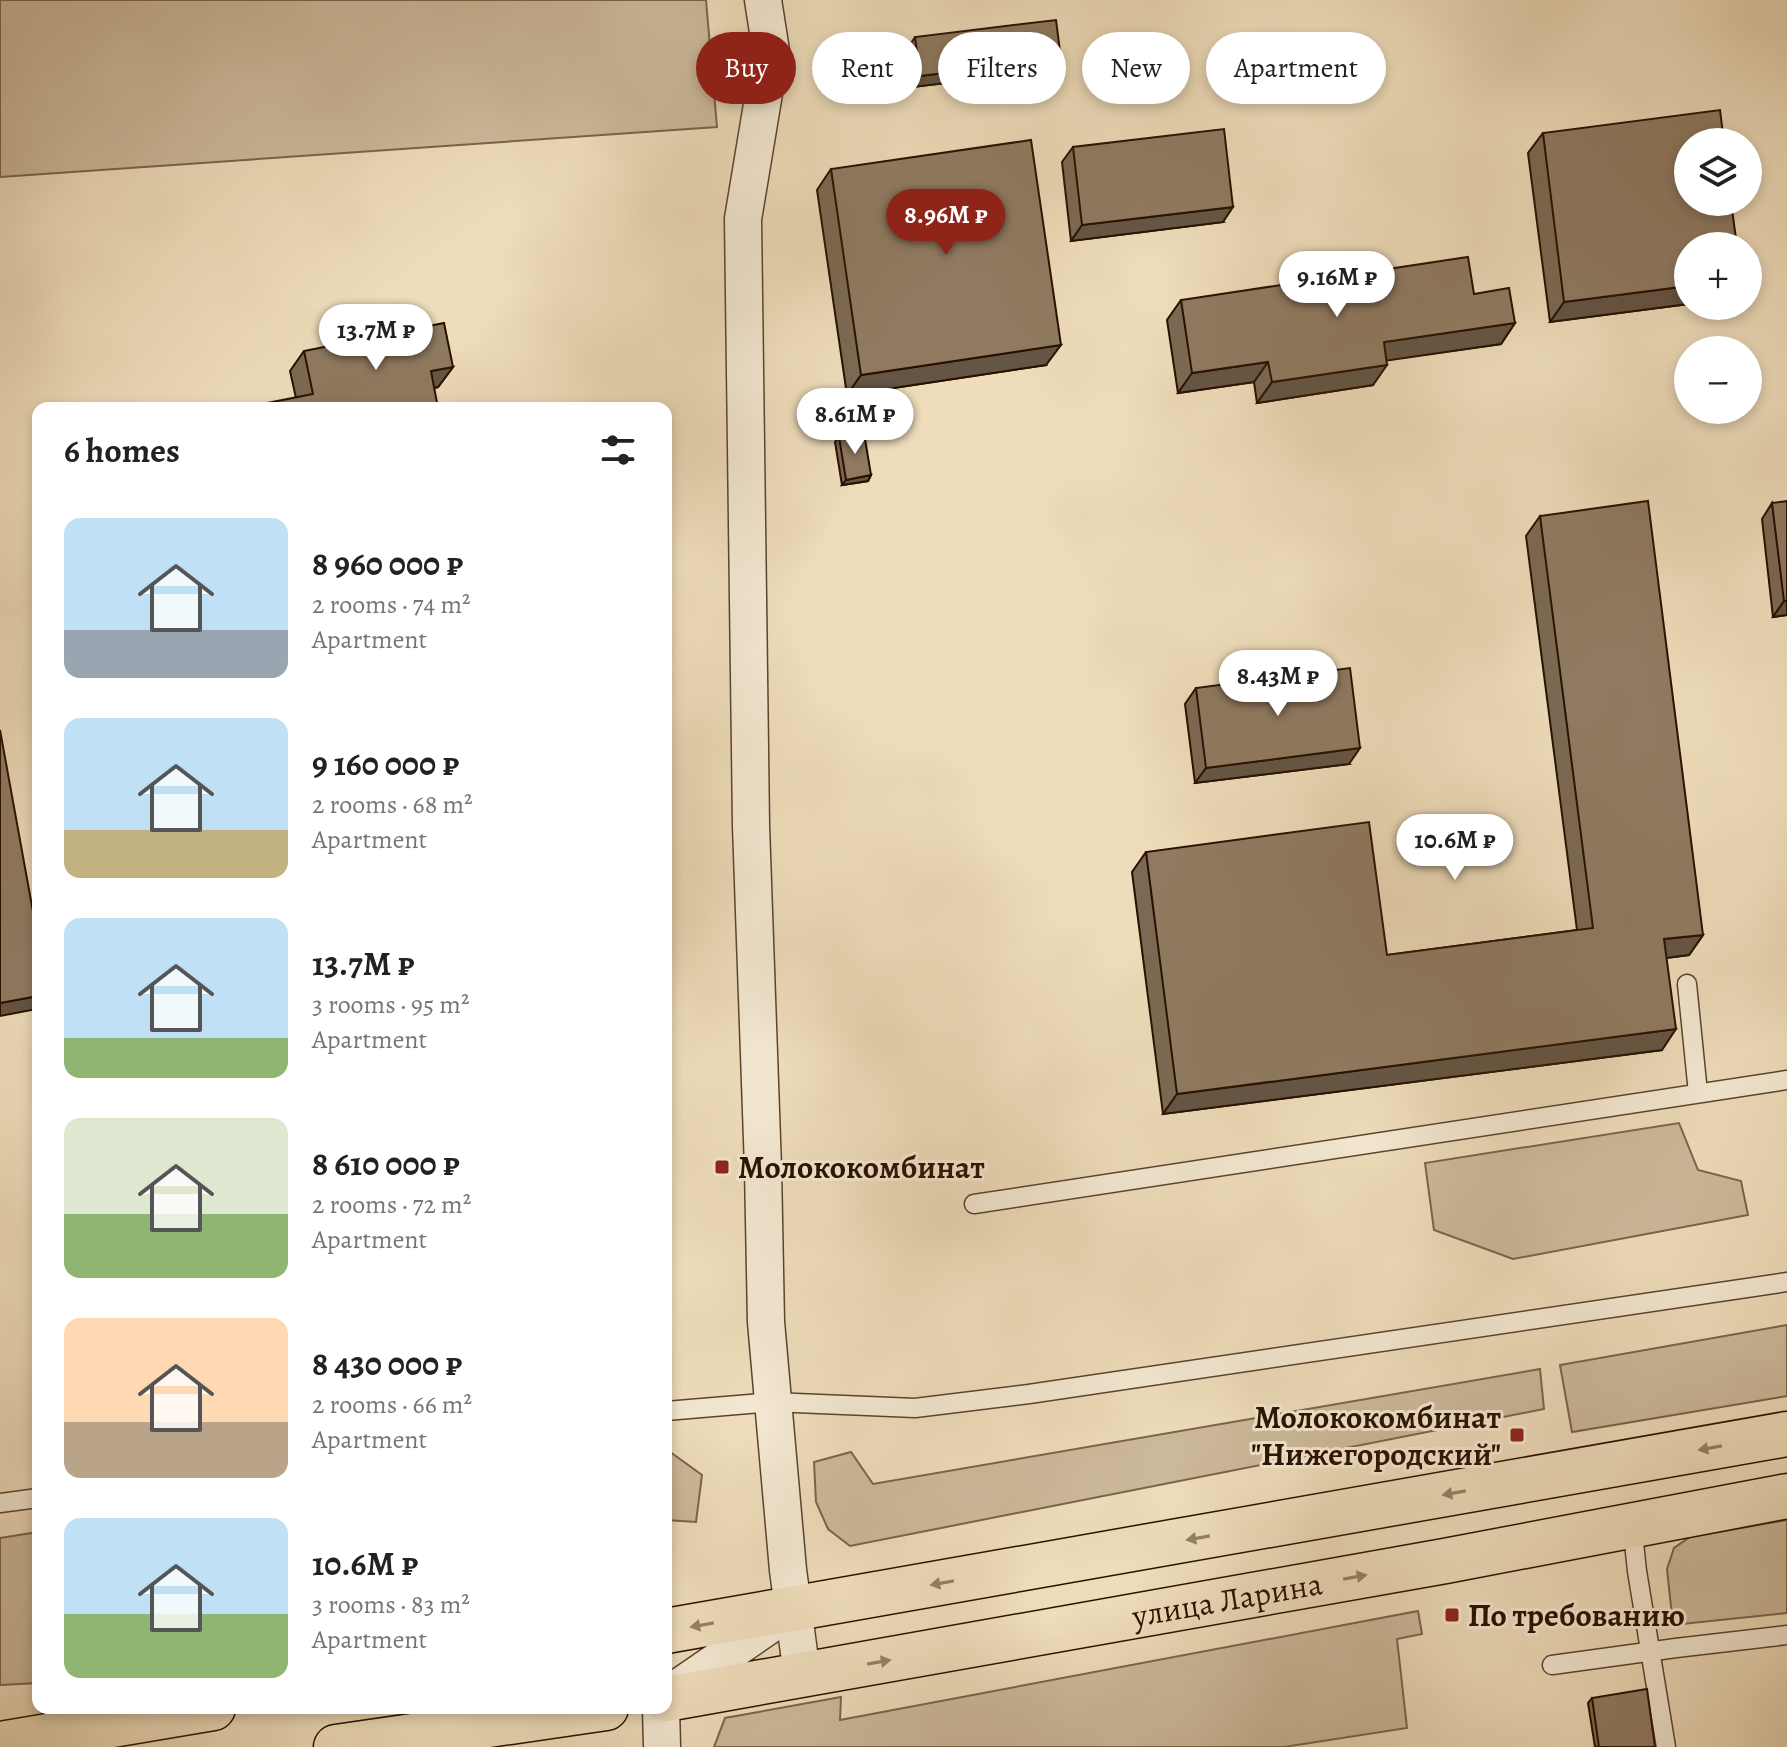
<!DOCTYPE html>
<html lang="en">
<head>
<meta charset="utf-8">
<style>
  :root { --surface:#fff; --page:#f2f2f2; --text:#222; --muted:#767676; --accent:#8f2418 }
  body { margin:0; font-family:Alegreya,serif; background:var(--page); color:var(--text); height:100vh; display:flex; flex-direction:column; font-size:30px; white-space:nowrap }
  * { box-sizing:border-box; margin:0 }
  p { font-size:26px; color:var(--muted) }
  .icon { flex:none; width:44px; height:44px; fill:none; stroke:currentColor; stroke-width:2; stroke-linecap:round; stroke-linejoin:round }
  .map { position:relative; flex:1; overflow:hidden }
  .sheet { position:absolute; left:32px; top:402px; width:640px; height:1312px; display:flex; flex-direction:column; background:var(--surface); border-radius:16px; box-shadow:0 4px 12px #0003 }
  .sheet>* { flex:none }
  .banner { position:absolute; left:696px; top:32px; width:760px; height:72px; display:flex; gap:16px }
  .controls { position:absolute; left:1674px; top:128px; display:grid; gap:16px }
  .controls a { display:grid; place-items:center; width:88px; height:88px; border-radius:50%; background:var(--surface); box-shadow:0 4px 12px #0003; font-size:40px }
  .price { position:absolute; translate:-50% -68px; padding:0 18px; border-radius:28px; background:#fff; color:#222; font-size:26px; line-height:52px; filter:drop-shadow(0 2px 4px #0008) }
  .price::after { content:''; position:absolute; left:50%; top:48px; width:24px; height:18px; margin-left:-12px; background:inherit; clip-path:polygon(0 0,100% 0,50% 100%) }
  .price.current { background:var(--accent); color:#fff }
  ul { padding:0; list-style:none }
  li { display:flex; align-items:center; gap:24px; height:200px; padding:0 32px }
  li span { display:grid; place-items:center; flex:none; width:224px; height:160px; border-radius:16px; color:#555 }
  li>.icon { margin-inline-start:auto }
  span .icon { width:96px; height:96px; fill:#fffc; stroke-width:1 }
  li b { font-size:34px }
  h2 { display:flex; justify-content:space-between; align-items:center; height:96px; padding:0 32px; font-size:34px }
  .chip { padding:0 28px; border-radius:36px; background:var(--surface); box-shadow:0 4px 12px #0003; font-size:28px; line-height:72px }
  .chip.current { background:var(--accent); color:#fff }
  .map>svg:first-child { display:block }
</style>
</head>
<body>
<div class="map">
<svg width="1787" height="1747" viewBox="0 0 1787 1747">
  <rect width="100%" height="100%" fill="#eedcba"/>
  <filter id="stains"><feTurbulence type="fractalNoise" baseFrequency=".0025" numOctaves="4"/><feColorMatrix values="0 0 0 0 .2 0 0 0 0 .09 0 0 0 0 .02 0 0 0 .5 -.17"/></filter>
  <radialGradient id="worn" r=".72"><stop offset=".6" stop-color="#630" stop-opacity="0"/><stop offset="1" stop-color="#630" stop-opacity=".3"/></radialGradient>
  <g fill="#ccb99a" stroke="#7a644d" stroke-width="2">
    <polygon points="0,0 706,0 717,127 0,177"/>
    <polygon points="1679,1123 1698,1170 1741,1181 1748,1215 1513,1259 1434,1230 1425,1163"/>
    <polygon points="1787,1325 1787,1396 1572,1432 1560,1365"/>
    <polygon points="1540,1369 1544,1409 850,1546 828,1529 816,1502 814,1462 851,1452 873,1484"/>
    <polygon points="666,1449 702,1475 696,1522 666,1520"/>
    <polygon points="1787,1520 1787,1613 1673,1625 1667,1569 1674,1548 1690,1537"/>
    <polygon points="38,1532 38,1683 0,1685 0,1538"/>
    <polygon points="1418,1611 1422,1634 1397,1639 1407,1728 1284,1747 714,1747 725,1718 841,1697 840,1720"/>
  </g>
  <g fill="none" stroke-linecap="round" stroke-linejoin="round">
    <defs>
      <g id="service">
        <polyline points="1687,984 1698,1093"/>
        <polyline points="974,1204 1787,1080"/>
        <polyline points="666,1411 772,1402 915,1408 1029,1394 1787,1282"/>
        <polyline points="0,1503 38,1498"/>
        <polyline points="1632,1524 1637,1571 1666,1747"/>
        <polyline points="1552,1665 1676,1648 1787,1635"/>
      </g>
      <g id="minor">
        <polyline points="763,0 771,51 743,219 751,826 763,1168 766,1322 788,1570 802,1675"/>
        <polyline points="666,1696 790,1611"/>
        <polyline points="661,1708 662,1747"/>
      </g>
      <g id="primary">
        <polyline points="666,1631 1787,1434"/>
        <path id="s1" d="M666,1699L1445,1561L1787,1496"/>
        <polyline points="0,1744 213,1708"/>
        <polyline points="336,1747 606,1708"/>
      </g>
    </defs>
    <use href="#service" stroke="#5a432e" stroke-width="21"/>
    <use href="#minor" stroke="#5a432e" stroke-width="39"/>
    <use href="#primary" stroke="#281000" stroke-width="47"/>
    <use href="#service" stroke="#f4e8d2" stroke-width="18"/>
    <use href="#minor" stroke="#f4e8d2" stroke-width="36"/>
    <use href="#primary" stroke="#eedcba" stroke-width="44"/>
  </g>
  <g fill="#7b6953" stroke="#281000" stroke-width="2">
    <polygon points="915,37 1061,59 1053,70 913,87 908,48"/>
    <polygon points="1543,133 1688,246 1688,304 1550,322 1528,153"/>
    <polygon points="1073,147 1223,222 1071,241 1062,162"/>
    <polygon points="831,169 1046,365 847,395 817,190"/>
    <polygon points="1474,294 1515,323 1501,344 1386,360 1373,385 1257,403 1254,382 1178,393 1167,320 1181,300"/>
    <polygon points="304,351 453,367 438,387 434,388 296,398 290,371"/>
    <polygon points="839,437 871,475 868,481 842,485 835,442"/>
    <polygon points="1772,503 1787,615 1773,617 1762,519"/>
    <polygon points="1540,516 1703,935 1689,955 1666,958 1662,1050 1163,1114 1132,872 1146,852 1387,955 1577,930 1526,536"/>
    <polygon points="1196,688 1349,764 1195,783 1185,704"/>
    <polygon points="1592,1698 1655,1747 1595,1747 1588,1703"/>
  </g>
  <g fill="#645544" stroke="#281000" stroke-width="2">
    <polygon points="1061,59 1053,70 913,87 920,76"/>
    <polygon points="1233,207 1223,222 1071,241 1082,225"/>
    <polygon points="1688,286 1688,304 1550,322 1564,302"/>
    <polygon points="1515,323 1501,344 1370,363 1384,342"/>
    <polygon points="1061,345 1046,365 847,395 861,375"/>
    <polygon points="1268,362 1254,382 1178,393 1192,373"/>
    <polygon points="1387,365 1373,385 1257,403 1272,382"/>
    <polygon points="453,367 438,387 417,391 431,371"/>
    <polygon points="871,475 868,481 842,485 846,480"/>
    <polygon points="1784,601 1787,601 1787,615 1773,617"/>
    <polygon points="1360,748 1349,764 1195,783 1206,768"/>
    <polygon points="1703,935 1689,955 1650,960 1664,939"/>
    <polygon points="38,996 37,1009 0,1016 0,1003"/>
    <polygon points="1676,1029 1662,1050 1163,1114 1177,1094"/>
  </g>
  <g fill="#8f7a61" stroke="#281000" stroke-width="2">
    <polygon points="1056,20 1061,59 920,76 915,37"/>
    <polygon points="1720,110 1724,142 1688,142 1688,202 1731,202 1737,246 1688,246 1688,286 1564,302 1543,133"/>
    <polygon points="1224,129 1233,207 1082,225 1073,147"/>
    <polygon points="1031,140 1061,345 861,375 831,169"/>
    <polygon points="1468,257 1474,294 1509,288 1515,323 1384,342 1387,365 1272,382 1268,362 1192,373 1181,300"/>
    <polygon points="444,323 453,367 431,371 438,408 242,408 313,394 304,351"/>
    <polygon points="864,433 871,475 846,480 839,437"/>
    <polygon points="1648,501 1703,935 1664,939 1676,1029 1177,1094 1146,852 1369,822 1387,955 1593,928 1540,516"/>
    <polygon points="1787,501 1787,601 1784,601 1772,503"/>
    <polygon points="1350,668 1360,748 1206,768 1196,688"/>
    <polygon points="0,730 38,939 38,996 0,1003"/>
    <polygon points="1647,1689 1655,1747 1599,1747 1592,1698"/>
  </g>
  <defs><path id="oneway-solid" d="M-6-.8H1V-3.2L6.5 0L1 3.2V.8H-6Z" transform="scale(2)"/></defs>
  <g fill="#958066">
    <use href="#oneway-solid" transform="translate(1710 1448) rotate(170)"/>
    <use href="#oneway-solid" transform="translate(1454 1493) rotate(170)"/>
    <use href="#oneway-solid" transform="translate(1198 1538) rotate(170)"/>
    <use href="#oneway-solid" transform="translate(1355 1577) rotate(-10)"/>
    <use href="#oneway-solid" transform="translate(942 1583) rotate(170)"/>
    <use href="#oneway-solid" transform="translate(702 1625) rotate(170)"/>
    <use href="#oneway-solid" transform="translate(879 1662) rotate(-10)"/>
  </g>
  <g fill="#8f2418" stroke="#f4e8d2" stroke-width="3">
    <rect x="714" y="1159" width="16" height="16" rx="4"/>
    <rect x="1509" y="1427" width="16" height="16" rx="4"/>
    <rect x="1444" y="1607" width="16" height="16" rx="4"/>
  </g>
  <g text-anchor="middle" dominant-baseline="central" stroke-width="6" stroke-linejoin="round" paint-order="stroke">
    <g font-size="32" font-weight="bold" fill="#281000" stroke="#f4e8d2" text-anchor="start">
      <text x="738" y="1167">Молококомбинат</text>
      <text x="1501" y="1417" text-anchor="end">Молококомбинат<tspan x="1501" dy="37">"Нижегородский"</tspan></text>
      <text x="1468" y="1615">По требованию</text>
    </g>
    <g font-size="32" fill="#281000" stroke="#f4e8d2">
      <text stroke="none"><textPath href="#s1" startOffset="570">улица Ларина</textPath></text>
    </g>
  </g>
  <rect width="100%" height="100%" filter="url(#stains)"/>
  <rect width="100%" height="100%" fill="url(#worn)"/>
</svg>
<div class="controls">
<a><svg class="icon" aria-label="layers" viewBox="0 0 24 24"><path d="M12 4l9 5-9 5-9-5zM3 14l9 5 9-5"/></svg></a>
<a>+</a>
<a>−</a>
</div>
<b class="price current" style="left:946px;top:257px">8.96M ₽</b>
<b class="price" style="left:1337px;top:319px">9.16M ₽</b>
<b class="price" style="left:376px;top:372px">13.7M ₽</b>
<b class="price" style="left:855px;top:456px">8.61M ₽</b>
<b class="price" style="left:1278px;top:718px">8.43M ₽</b>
<b class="price" style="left:1455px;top:882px">10.6M ₽</b>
<div class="banner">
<a class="chip current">Buy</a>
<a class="chip">Rent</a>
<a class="chip">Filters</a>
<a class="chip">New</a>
<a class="chip">Apartment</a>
</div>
<section class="sheet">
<h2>6 homes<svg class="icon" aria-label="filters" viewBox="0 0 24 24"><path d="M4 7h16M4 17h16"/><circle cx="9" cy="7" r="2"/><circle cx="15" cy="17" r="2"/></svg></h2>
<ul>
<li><span style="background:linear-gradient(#bfe0f5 70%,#9aa5b1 0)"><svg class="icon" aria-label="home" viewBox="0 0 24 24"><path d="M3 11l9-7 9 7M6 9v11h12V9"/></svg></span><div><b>8 960 000 ₽</b><p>2 rooms · 74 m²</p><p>Apartment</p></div></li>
<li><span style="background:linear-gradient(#bfe0f5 70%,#c2b280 0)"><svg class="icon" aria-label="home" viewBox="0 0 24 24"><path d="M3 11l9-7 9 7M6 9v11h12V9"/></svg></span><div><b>9 160 000 ₽</b><p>2 rooms · 68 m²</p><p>Apartment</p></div></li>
<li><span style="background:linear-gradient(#bfe0f5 75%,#8fb573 0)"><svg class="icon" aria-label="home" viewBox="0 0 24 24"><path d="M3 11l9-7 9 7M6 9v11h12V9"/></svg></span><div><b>13.7M ₽</b><p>3 rooms · 95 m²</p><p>Apartment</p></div></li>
<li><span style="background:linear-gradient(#dfe7d0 60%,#8fb573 0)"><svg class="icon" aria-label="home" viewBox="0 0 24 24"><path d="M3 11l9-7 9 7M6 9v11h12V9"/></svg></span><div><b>8 610 000 ₽</b><p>2 rooms · 72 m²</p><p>Apartment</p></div></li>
<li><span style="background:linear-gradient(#ffd9b3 65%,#b9a48a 0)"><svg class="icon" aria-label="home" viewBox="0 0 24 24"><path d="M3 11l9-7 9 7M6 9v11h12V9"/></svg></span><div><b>8 430 000 ₽</b><p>2 rooms · 66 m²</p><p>Apartment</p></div></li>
<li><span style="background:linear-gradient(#bfe0f5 60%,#8fb573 0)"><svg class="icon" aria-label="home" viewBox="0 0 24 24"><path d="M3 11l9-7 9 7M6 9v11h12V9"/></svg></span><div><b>10.6M ₽</b><p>3 rooms · 83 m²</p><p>Apartment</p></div></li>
</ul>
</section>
</div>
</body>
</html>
